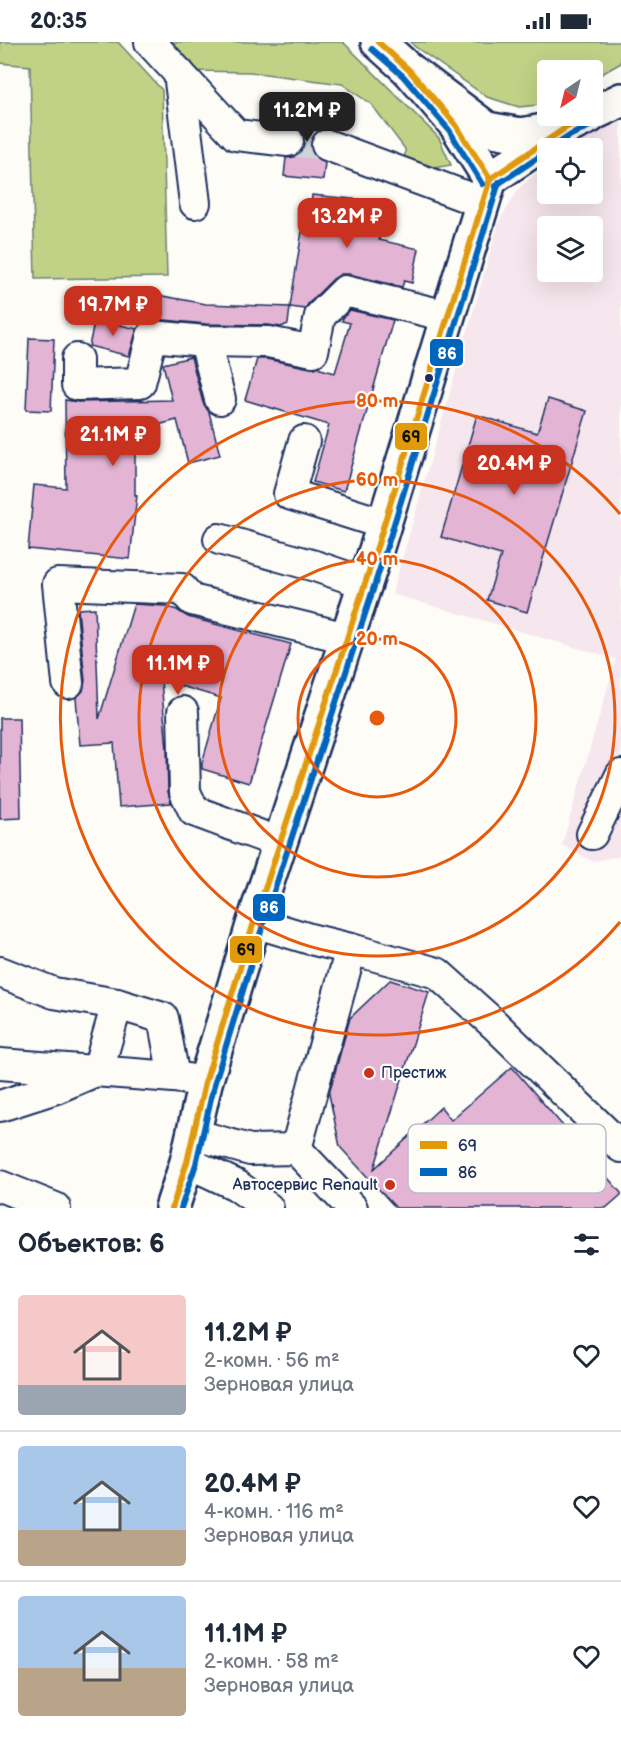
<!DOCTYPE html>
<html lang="ru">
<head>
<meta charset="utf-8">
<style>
  :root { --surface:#fff; --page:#f2f2f3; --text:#1f2937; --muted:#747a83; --line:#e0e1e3; --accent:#c8321e }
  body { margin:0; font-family:"Balsamiq Sans",sans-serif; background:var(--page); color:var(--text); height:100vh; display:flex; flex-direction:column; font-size:22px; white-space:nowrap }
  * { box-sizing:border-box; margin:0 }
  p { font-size:20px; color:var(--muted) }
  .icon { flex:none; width:33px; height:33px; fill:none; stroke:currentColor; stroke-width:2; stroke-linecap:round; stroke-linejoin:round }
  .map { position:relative; height:1166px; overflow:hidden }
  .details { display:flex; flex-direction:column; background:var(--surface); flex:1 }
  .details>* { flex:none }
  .needle { width:39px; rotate:215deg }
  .fabs { position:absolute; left:537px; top:18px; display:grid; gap:12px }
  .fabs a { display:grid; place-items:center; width:66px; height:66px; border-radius:6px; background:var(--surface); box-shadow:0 6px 24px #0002; font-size:30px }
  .price { position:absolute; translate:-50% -51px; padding:0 14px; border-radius:12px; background:var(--accent); color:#fff; font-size:20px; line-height:39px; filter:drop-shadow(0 2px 3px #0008) }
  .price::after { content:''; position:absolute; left:50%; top:36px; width:18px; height:14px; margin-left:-9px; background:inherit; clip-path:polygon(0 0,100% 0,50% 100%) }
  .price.selected { background:#222; color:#fff }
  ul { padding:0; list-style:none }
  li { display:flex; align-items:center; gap:18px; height:150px; padding:0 18px }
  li+li { border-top:2px solid var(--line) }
  li span { display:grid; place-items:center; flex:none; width:168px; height:120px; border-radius:6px; color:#555 }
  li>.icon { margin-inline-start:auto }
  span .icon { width:72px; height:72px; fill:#fffc; stroke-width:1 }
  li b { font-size:26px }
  h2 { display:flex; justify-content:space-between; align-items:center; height:72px; padding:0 18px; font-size:26px }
  .status { display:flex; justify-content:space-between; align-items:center; height:42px; padding:0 30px; background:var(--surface); direction:ltr }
  .status svg { height:16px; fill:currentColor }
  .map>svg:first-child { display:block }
</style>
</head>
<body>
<div class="status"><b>20:35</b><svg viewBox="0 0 49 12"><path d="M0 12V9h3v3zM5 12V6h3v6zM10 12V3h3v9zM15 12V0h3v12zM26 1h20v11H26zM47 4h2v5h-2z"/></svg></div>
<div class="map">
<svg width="621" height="1166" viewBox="0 0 621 1166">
  <rect width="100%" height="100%" fill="#fdfcf7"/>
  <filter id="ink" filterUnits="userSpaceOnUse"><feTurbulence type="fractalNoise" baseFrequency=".0167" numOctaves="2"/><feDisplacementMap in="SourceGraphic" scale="12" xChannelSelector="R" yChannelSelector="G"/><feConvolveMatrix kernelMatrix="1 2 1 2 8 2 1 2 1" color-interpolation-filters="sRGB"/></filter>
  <g filter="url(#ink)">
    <path fill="#f6e6ed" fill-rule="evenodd" d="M621,76V814L592,819L562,803L616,617L392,552L499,180L520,145L547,122L548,152H592V106H570ZM548,184H592V230H548Z"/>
    <g fill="#c1d287" stroke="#6e8072" stroke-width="1.5">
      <polygon points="0,0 118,0 162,48 167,235 35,237 30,24 0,21"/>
      <polygon points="168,0 343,0 439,96 451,123 405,131 405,107 372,63 342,42 250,30 195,29"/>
      <polygon points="411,0 621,0 621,21 593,37 592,28 548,28 547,62 519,65 487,55 414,4"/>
    </g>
    <g fill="#e4b4d5" stroke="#1b2f5e" stroke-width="1.5">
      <polygon points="291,63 330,68 329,86 324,86 316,89 311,98 310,106 313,114 325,121 323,138 284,134 286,116 294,115 301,110 305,100 304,92 299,86 289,82"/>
      <polygon points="312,153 382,160 379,198 419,207 412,241 404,239 402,245 349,232 341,232 333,237 308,262 305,267 290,265 302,189 309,190"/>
      <polygon points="136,249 206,262 290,265 288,282 281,285 268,283 206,282 154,277 145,278 133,277"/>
      <polygon points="350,268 393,278 344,449 313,440 329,383 245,358 257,317 266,317 310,326 317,326 335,331 350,281 342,279 343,276"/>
      <polygon points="95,277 137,287 129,314 89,304"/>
      <polygon points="29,296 54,297 51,369 26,368"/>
      <polygon points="191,315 203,361 209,370 220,413 188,421 177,378 135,389 135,453 137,453 130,517 28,507 34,443 66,446 65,358 78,360 172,358 163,322"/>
      <polygon points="548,357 587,369 527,570 487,558 501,513 441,495 477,373 537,391"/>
      <polygon points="134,562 164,564 177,568 188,575 291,602 249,741 202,727 202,721 221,656 161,638 167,708 168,750 171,761 119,765 114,701 80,703 76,656 83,649 85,639 78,567 95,566 99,677"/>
      <polygon points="0,676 19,676 21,776 0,777"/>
      <polygon points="390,938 429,950 374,1127 441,1065 451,1078 512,1025 621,1151 621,1153 606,1166 396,1166 340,1105 329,1052 350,976"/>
    </g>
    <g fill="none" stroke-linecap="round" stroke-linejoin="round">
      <polyline stroke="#d0d3d8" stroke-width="30" stroke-dasharray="30 15" stroke-linecap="butt" points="288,99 327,103"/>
      <defs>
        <g id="minor">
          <polyline points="150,0 236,93 288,99"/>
          <polyline points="179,31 195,161"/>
          <polyline points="327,103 483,161"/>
          <polyline points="205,299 220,357"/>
          <polyline points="77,317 77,343 140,341 152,294 205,299 268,300 313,309 320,274 345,249 447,274"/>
          <polyline points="304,399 289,452 384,482"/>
          <polyline points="219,497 315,524 365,541"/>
          <polyline points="68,641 58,542 182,547 192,558 347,596"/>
          <polyline points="183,670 185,750 194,769 280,801"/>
          <polyline points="592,792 621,733"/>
          <polyline points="254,880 310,897 351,907 437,931 495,983 621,1105"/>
          <polyline points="0,930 54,951 117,962"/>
          <polyline points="0,1022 174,1035 194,1038"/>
          <polyline points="0,1064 56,1046 98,1028 117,962 163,976 174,1035"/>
          <polyline points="193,1092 250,1108 296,1107 352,1166"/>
          <polyline points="296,1107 351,907"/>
          <polyline points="187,1120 236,1143 268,1166"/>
          <polyline points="0,1144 55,1166"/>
        </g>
        <g id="major">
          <polyline points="378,0 409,28 456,83 490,137"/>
          <polyline points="409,28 487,87 521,93 567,85"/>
          <polyline points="592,72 621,58"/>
          <polyline points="490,137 567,85 590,74"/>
          <polyline points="172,1166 187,1120 205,1041 254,880 377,505 490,137"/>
        </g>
      </defs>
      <use href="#minor" stroke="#1b2f5e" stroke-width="34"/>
      <use href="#major" stroke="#1b2f5e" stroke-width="38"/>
      <use href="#minor" stroke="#fdfcf7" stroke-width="30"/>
      <use href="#major" stroke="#fdfcf7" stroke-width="33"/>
      <defs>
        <g id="bus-1">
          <polyline points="378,0 409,28 456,83 490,137"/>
          <polyline points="490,137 567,85 590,74"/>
          <polyline points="172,1166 187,1120 205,1041 254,880 377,505 490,137"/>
        </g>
        <g id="bus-2">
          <polyline points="372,7 403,34 449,88 482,142"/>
          <polyline points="551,106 571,93 594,82"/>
          <polyline points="495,144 548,109"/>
          <polyline points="181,1166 196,1122 214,1043 263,883 386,508 499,140"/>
        </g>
      </defs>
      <use href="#bus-1" stroke="#fdfcf7" stroke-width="10"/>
      <use href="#bus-2" stroke="#fdfcf7" stroke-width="10"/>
      <use href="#bus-1" stroke="#e19a09" stroke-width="6"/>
      <use href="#bus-2" stroke="#0065bd" stroke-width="6"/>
    </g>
  </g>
  <g fill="none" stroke="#e8590c" stroke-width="3">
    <circle cx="377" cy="676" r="79"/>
    <circle cx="377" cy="676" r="159"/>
    <circle cx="377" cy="676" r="238"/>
    <path d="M620 880A317 317 0 1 1 620 472"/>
  </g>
  <circle fill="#1b2f5e" stroke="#fdfcf7" stroke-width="2" cx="429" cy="336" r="5"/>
  <g fill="#c8321e" stroke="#fdfcf7" stroke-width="2">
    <circle cx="369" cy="1031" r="6"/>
    <circle cx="390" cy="1143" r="6"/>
  </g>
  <g text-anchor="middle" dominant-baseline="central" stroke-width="4.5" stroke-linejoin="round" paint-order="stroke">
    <g font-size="16" fill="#1b2f5e" stroke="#fdfcf7" text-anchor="start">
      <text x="381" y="1031">Престиж</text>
      <text x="378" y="1143" text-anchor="end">Автосервис Renault</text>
    </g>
  </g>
  <rect x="408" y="1082" width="198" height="69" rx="9" fill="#fdfcf7" stroke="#b9bec9" stroke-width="1.5"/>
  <rect x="420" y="1099" width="27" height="8" fill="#e19a09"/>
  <rect x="420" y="1126" width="27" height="8" fill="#0065bd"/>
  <g font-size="16" fill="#1b2f5e">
    <text x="458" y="1109">69</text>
    <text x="458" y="1136">86</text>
  </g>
  <circle cx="377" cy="676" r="9" fill="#e8590c" stroke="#fdfcf7" stroke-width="3"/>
  <g font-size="18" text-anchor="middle" font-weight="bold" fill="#e8590c" stroke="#fdfcf7" stroke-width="4.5" stroke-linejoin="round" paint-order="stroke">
    <text x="377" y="365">80 m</text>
    <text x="377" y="444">60 m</text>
    <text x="377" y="523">40 m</text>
    <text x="377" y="603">20 m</text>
  </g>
  <g stroke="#fdfcf7" stroke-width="2">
    <rect x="429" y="296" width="35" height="29" rx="6" fill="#0065bd"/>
    <rect x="394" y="380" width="34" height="29" rx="6" fill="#e19a09"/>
    <rect x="252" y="851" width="34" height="29" rx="6" fill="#0065bd"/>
    <rect x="229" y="893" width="34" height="29" rx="6" fill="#e19a09"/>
  </g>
  <g font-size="16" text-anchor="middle" font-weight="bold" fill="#fff">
    <text x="447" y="317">86</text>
    <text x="269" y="871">86</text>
  </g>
  <g font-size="16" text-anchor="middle" font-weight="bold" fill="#111">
    <text x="411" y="400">69</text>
    <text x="246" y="913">69</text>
  </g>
</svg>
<div class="fabs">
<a><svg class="needle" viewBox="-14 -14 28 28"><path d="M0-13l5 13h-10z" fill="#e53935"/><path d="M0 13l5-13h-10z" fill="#747a83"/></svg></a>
<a><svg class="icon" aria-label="locate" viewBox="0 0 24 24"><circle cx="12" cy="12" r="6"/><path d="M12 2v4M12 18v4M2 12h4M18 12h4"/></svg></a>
<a><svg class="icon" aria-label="layers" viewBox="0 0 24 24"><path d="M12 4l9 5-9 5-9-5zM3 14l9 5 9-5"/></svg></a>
</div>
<b class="price selected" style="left:307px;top:101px">11.2M ₽</b>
<b class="price" style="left:347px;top:207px">13.2M ₽</b>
<b class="price" style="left:113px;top:295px">19.7M ₽</b>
<b class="price" style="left:113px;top:425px">21.1M ₽</b>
<b class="price" style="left:514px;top:454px">20.4M ₽</b>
<b class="price" style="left:178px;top:654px">11.1M ₽</b>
</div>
<section class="details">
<h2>Объектов: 6<svg class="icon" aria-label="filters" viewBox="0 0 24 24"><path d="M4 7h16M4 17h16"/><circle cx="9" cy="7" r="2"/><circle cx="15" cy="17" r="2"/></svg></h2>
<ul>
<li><span style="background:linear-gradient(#f6c9c9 75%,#9aa5b1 0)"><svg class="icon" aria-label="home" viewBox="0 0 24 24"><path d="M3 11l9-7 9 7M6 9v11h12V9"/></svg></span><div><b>11.2M ₽</b><p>2-комн. · 56 m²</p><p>Зерновая улица</p></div><svg class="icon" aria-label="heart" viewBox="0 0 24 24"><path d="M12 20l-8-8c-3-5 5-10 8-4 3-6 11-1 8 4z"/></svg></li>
<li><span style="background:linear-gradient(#a9c7e8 70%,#b9a48a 0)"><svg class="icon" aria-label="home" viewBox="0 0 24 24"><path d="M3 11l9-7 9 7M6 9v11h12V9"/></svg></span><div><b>20.4M ₽</b><p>4-комн. · 116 m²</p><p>Зерновая улица</p></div><svg class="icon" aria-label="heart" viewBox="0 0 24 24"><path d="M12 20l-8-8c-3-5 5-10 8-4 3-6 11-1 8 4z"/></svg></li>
<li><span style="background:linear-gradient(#a9c7e8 60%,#b9a48a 0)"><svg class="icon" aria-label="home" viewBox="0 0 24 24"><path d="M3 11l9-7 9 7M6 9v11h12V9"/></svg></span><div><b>11.1M ₽</b><p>2-комн. · 58 m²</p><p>Зерновая улица</p></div><svg class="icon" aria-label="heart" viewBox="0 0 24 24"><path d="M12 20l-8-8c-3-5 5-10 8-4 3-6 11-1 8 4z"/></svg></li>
</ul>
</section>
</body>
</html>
